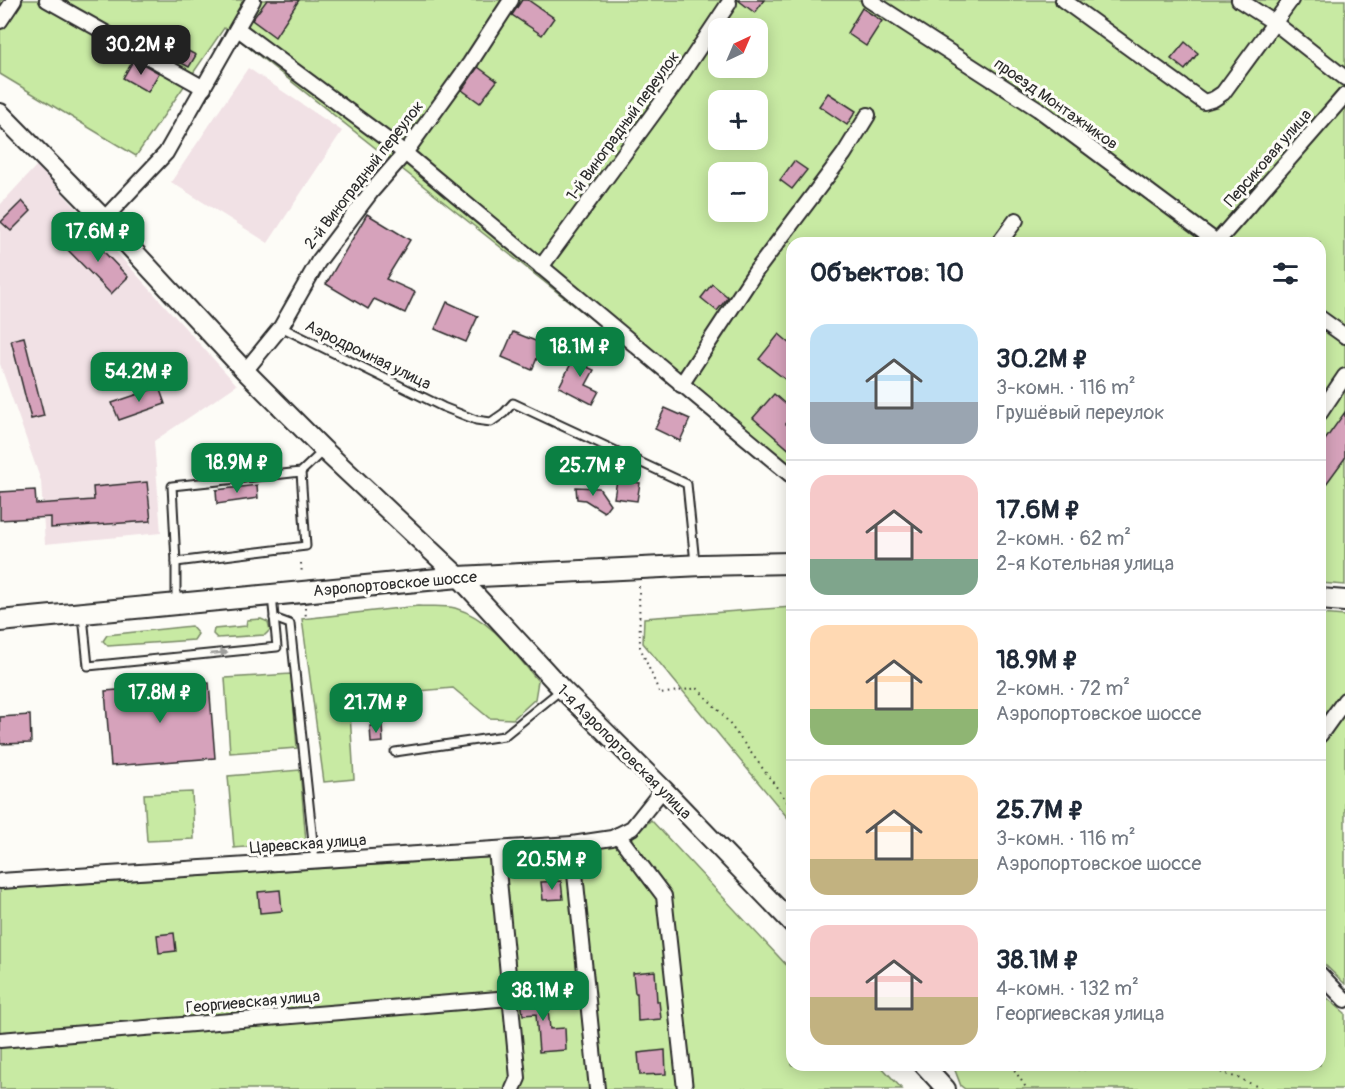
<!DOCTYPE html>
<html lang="ru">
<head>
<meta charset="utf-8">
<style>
  :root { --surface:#fff; --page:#f2f2f3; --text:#1f2937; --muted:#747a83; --line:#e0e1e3; --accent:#0b8043 }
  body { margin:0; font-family:Pangolin,sans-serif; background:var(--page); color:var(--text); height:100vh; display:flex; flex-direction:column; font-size:22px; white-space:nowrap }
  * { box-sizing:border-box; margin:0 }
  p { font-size:20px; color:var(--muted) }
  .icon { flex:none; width:33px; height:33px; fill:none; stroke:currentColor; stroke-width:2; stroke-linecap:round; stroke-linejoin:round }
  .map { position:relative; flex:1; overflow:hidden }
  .sheet { position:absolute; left:786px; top:237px; width:540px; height:834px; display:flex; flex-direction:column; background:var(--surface); border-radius:18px; box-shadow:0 3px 15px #0003 }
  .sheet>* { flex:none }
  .needle { width:39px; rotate:44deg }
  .buttons { position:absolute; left:708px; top:18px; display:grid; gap:12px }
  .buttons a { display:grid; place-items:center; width:60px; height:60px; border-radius:12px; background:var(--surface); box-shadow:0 3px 15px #0003; font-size:30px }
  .price { position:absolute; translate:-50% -51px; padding:0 14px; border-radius:12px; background:var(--accent); color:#fff; font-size:20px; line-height:39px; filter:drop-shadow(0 2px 3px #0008) }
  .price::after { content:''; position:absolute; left:50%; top:36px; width:18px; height:14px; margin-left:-9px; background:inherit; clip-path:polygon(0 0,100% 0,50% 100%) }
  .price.active { background:#222; color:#fff }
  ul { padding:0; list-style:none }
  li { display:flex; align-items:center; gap:18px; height:150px; padding:0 24px }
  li+li { border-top:2px solid var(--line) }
  li span { display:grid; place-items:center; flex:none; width:168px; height:120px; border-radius:18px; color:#555 }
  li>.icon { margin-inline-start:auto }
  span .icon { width:72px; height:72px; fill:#fffc; stroke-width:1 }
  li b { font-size:26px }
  h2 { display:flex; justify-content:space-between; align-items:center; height:72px; padding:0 24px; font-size:26px }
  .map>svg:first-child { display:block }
</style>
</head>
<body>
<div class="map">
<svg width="1345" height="1089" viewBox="0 0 1345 1089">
  <rect width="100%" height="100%" fill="#fdfcf7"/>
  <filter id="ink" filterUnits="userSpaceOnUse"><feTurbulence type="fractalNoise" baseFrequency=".0167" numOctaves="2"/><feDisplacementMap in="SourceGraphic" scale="12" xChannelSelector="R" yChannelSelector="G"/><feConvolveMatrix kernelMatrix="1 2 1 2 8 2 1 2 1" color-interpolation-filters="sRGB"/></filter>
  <g filter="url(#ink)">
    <g fill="#f1e1e5">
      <polygon points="248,68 342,131 268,243 171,182"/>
      <polygon points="37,165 237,385 154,441 161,533 45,544 41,481 0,364 0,205"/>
    </g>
    <g fill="#c8eaa3" stroke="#7a8a67" stroke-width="1.5" fill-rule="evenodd">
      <path d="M0,0H1345V585L1320,583V243H792V478L224,28L136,156L0,74ZM718,28H758V68H718ZM718,100H758V140H718ZM718,172H758V212H718Z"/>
      <path d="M418,606C430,607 444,605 455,608C492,619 515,654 538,681L535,699L513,719L489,718L453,688L349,697L354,779L324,782L302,619Z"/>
      <polygon points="792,607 792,823 643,643 644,618"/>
      <polygon points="1320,614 1345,616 1345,984 1320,960"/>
      <polygon points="261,619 268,622 270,630 265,635 217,638 213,634 214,629 246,626 247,620"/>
      <polygon points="191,626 198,634 194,640 108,646 103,641 107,635"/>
      <polygon points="291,674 297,748 230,753 225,678"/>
      <polygon points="300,770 306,842 234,848 228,776"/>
      <polygon points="192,792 194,839 147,841 144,794"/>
      <polygon points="651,820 792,971 792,1065 880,1065 902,1089 0,1089 0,889 575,852 631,839"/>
      <polygon points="1320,992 1345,1013 1345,1089 965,1089 961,1086 953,1065 1320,1065"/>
    </g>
    <g fill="#d6a2bb" stroke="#2b2b2b" stroke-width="1.5">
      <polygon points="267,0 299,0 275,37 252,20"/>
      <polygon points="522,0 528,0 554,18 542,35 512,15"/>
      <polygon points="738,0 764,0 755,13"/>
      <polygon points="862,8 882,21 866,46 847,33"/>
      <polygon points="1185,42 1198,53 1185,70 1171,59"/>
      <polygon points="182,48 196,55 189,67 176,60"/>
      <polygon points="134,59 159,73 148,92 123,78"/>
      <polygon points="478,67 497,81 480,103 462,90"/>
      <polygon points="828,93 856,111 847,125 819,106"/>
      <polygon points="794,161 807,170 792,189 780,180"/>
      <polygon points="22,201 31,211 11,231 1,222"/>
      <polygon points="367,214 410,240 386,279 415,292 405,313 374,299 368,309 326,284"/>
      <polygon points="86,233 128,277 111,294 68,250"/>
      <polygon points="712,284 728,297 717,311 701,298"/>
      <polygon points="447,302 478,316 466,342 435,329"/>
      <polygon points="513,332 543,344 532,370 502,357"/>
      <polygon points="779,334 792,345 792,372 786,380 759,359"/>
      <polygon points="24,337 44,416 31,419 11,340"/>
      <polygon points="578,350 592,357 587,367 594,370 586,385 599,391 592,404 559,387"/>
      <polygon points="159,387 165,404 119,420 112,403"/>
      <polygon points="774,394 792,410 792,417 786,424 792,429 792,452 753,418"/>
      <polygon points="665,408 690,419 680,441 655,429"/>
      <polygon points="1345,412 1345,458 1326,484 1320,480 1320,447"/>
      <polygon points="617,480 640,483 637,501 614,498"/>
      <polygon points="147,482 151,521 51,528 51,517 0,520 0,492 35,490 36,504 94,500 93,487"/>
      <polygon points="257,485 258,498 217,504 216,490"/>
      <polygon points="576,487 599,488 610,504 604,512 585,500 577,499"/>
      <polygon points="209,683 215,758 111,766 105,691"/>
      <polygon points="30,715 31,743 0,744 0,717"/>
      <polygon points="382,725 383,742 371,743 370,726"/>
      <polygon points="561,881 563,899 543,900 541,882"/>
      <polygon points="280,890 282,911 260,913 258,892"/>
      <polygon points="174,933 176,951 159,953 157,935"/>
      <polygon points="655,971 657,1001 659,1001 661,1019 638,1021 637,993 635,993 633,973"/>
      <polygon points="546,990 550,1029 565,1028 566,1050 539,1052 536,1014 523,1015 520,993"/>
      <polygon points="665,1050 666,1074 640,1075 638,1053"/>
    </g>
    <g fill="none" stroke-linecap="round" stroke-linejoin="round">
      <defs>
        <g id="service">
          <polyline points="281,327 443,407 476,420 491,422 504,413 513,403 687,484 695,563"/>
          <polyline points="301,472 306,546 176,562 172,486 301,472 324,450"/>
          <polyline points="176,562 176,602"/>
          <polyline points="83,616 88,666 277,647 272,596"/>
          <polyline points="274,618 290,624 315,861"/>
          <polyline points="395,752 504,736 562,689"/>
        </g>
        <g id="minor">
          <polyline points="47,0 204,88"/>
          <polyline points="869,0 1038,109 1218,243"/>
          <polyline points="1063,0 1204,102 1214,99 1223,93 1291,0"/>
          <polyline points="1239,0 1275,23 1345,78"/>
          <polyline points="0,21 14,0"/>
          <polyline points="238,29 405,153 792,476"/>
          <polyline points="104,219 166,153 253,0"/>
          <polyline points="999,243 1016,220"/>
          <polyline points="1216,243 1345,95"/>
          <polyline points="541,267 675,84 729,3"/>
          <polyline points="1320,318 1345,336"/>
          <polyline points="245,371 281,327 318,262 371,192 405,153 470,63 511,0"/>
          <polyline points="681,385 756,271 844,154 868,115"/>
          <polyline points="1320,413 1345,376"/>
          <polyline points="1320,735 1345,700"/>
          <polyline points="618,835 664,896 685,1089"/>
          <polyline points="572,844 597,1089"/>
          <polyline points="496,849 518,1078 513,1089"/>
          <polyline points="0,881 572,844 612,838 632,828 663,789"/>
          <polyline points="1320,974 1345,1000"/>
          <polyline points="0,1040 510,998"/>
        </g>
        <g id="tertiary">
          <polyline points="0,113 104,219 245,371 324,450 459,577 562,689 663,789 792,923"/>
          <polyline points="924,1065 946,1089"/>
        </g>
        <g id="secondary">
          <polyline points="1320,599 1345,601"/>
          <polyline points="0,621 459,577 702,565 792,563"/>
        </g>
      </defs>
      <use href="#service" stroke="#2b2b2b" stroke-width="11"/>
      <use href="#minor" stroke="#2b2b2b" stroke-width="18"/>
      <use href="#tertiary" stroke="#2b2b2b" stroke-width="22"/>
      <use href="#secondary" stroke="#2b2b2b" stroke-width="24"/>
      <g stroke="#2b2b2b" stroke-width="2" stroke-dasharray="1.5 4.5" stroke-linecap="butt">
        <polyline points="301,563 302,575"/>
        <polyline points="639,586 640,647 660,694 697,688 723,715 792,808"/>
        <polyline points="305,608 306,618"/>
        <polyline points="1011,1065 1027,1089"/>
        <polyline points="1054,1065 1081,1070 1111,1065"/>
        <polyline points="1198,1065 1238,1078 1263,1089"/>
      </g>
      <use href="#service" stroke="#fdfcf7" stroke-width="7"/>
      <use href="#minor" stroke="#fdfcf7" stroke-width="14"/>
      <use href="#tertiary" stroke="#fdfcf7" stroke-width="18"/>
      <use href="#secondary" stroke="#fdfcf7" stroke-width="20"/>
    </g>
    <defs><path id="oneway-solid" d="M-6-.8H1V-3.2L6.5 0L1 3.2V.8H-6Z" transform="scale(1.5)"/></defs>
    <use fill="#9e9e9b" href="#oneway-solid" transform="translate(219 653) rotate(-6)"/>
  </g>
  <g text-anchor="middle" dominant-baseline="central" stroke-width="6" stroke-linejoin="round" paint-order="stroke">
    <g font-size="16" fill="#2b2b2b" stroke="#fdfcf7">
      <text transform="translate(1056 104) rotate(35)">проезд Монтажников</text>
      <text transform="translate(623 126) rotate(-54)">1-й Виноградный переулок</text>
      <text transform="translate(1268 158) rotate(-49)">Персиковая улица</text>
      <text transform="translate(364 175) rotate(-52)">2-й Виноградный переулок</text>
      <text transform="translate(368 355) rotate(26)">Аэродромная улица</text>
      <text transform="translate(395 584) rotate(-5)">Аэропортовское шоссе</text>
      <text transform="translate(624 752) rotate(45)">1-я Аэропортовская улица</text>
      <text transform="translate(308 844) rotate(-4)">Царевская улица</text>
      <text transform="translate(253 1002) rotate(-5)">Георгиевская улица</text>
    </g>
  </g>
</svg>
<div class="buttons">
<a><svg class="needle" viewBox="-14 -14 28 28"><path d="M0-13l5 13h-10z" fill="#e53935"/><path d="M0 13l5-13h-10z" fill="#747a83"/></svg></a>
<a>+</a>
<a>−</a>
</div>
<b class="price active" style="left:141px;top:76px">30.2M ₽</b>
<b class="price" style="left:98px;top:263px">17.6M ₽</b>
<b class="price" style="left:580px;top:378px">18.1M ₽</b>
<b class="price" style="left:139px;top:403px">54.2M ₽</b>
<b class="price" style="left:237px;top:494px">18.9M ₽</b>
<b class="price" style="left:593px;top:497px">25.7M ₽</b>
<b class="price" style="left:160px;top:724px">17.8M ₽</b>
<b class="price" style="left:376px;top:734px">21.7M ₽</b>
<b class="price" style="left:552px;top:891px">20.5M ₽</b>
<b class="price" style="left:543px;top:1022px">38.1M ₽</b>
<section class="sheet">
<h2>Объектов: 10<svg class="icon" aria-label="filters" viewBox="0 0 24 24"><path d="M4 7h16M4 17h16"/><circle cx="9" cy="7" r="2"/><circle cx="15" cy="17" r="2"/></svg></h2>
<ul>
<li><span style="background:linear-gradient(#bfe0f5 65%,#9aa5b1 0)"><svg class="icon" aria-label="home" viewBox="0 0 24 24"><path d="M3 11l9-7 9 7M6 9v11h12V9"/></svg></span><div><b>30.2M ₽</b><p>3-комн. · 116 m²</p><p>Грушёвый переулок</p></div></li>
<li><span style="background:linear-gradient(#f6c9c9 70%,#7fa58c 0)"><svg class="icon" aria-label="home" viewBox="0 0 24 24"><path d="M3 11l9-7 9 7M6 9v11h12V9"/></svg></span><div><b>17.6M ₽</b><p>2-комн. · 62 m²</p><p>2-я Котельная улица</p></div></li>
<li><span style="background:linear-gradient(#ffd9b3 70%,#8fb573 0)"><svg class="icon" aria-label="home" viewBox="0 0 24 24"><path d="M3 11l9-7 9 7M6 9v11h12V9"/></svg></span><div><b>18.9M ₽</b><p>2-комн. · 72 m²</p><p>Аэропортовское шоссе</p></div></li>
<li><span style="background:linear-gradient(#ffd9b3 70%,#c2b280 0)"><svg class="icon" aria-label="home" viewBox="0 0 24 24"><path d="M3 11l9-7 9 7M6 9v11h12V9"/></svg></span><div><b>25.7M ₽</b><p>3-комн. · 116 m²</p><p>Аэропортовское шоссе</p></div></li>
<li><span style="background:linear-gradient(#f6c9c9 60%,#c2b280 0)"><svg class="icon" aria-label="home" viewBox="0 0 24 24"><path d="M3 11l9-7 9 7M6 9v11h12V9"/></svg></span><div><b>38.1M ₽</b><p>4-комн. · 132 m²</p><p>Георгиевская улица</p></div></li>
</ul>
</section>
</div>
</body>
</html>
